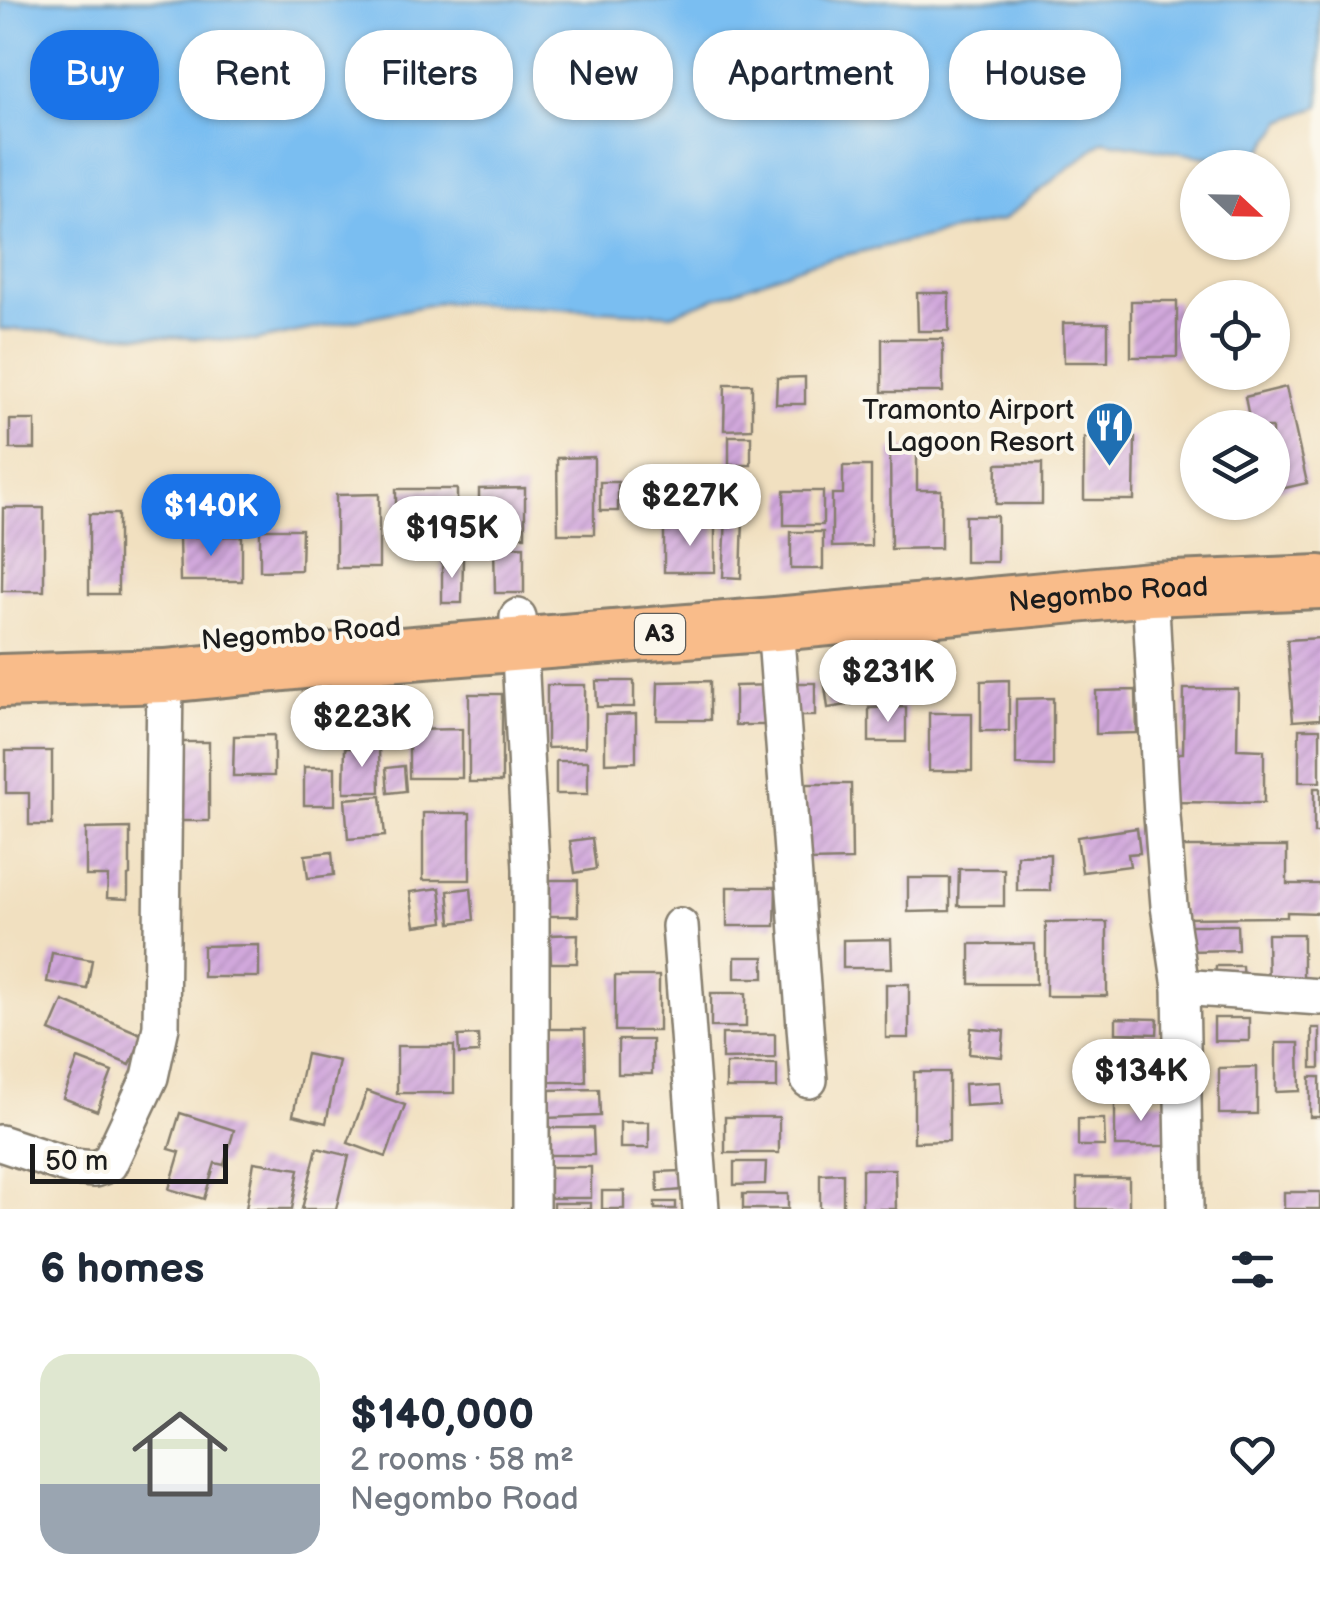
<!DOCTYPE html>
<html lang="en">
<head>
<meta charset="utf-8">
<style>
  :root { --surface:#fff; --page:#f2f2f3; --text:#1f2937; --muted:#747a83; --accent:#1a73e8 }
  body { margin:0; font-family:"Balsamiq Sans",sans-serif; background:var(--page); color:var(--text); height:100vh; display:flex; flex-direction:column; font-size:38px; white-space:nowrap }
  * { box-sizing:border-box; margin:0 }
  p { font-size:32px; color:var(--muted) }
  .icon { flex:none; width:55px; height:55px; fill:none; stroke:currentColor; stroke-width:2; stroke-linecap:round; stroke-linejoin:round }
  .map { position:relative; height:1209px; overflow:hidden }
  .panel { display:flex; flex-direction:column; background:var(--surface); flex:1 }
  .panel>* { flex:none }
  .top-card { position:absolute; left:30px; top:30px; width:1260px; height:90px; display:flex; gap:20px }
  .needle { width:65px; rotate:112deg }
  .tools { position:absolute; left:1180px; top:150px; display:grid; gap:20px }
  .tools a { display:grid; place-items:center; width:110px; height:110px; border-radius:50%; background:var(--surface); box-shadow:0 2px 8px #0004; font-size:50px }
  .scale { position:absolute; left:30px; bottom:25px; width:198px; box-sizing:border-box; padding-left:10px; border:5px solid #1c1c1c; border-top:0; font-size:28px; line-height:35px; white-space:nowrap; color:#1c1c1c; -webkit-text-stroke:8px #fbf7ec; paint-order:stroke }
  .price { position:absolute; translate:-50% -85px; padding:0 22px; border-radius:35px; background:#fff; color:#222; font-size:32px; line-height:65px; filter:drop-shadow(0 2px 5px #0008) }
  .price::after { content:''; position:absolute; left:50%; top:60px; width:30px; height:22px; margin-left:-15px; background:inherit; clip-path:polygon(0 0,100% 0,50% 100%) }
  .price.active { background:var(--accent); color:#fff }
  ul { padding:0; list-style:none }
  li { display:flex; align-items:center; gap:30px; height:250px; padding:0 40px }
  li span { display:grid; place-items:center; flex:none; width:280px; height:200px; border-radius:30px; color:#555 }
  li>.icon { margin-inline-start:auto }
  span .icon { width:120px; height:120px; fill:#fffc; stroke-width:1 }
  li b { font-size:42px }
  h2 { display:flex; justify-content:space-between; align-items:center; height:120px; padding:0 40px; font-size:42px }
  .tag { padding:0 35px; border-radius:40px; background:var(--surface); box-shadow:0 2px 8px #0004; font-size:35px; line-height:90px }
  .tag.active { background:var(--accent); color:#fff }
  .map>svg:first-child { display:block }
</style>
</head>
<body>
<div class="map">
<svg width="1320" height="1209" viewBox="0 0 1320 1209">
  <defs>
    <pattern id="building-hatch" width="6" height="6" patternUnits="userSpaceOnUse" patternTransform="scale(2.5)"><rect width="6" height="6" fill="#d1a8dc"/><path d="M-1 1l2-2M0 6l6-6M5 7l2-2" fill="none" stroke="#b390bc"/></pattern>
  </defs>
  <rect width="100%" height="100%" fill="#fbf7ec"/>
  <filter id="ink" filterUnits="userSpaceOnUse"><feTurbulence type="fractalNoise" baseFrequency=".01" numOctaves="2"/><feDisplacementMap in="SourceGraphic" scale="20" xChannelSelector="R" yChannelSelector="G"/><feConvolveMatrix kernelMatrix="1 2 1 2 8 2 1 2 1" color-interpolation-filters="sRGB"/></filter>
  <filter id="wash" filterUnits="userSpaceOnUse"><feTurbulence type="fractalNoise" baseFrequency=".0048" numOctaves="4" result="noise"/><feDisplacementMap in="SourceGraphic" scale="40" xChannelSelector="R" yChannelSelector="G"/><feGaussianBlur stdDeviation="2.25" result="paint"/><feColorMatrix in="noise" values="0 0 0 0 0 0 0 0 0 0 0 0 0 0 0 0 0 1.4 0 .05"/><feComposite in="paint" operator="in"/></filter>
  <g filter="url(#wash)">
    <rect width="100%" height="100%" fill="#f1e0c0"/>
    <polygon fill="#7abef1" stroke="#4b6d86" stroke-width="2.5" points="0,0 1320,0 1320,106 1283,121 1253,164 1103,141 1003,220 810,263 672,314 443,302 254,341 0,329"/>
    <g id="blocks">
      <g fill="url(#building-hatch)">
        <polygon points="917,293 949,293 949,331 918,331"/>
        <rect x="1131" y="301" width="46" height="56"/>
        <polygon points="1063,323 1108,323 1108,362 1064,362"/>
        <rect x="882" y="339" width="61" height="53"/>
        <polygon points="805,377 805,404 776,404 777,378"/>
        <polygon points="725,384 752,384 752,429 724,430"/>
        <polygon points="1286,387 1307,483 1272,491 1272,428 1251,428 1245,397"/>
        <rect x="10" y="420" width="25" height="29"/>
        <rect x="729" y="436" width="22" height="29"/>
        <polygon points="1135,437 1134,500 1084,500 1084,438"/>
        <polygon points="917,448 917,490 941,490 941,548 891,549 890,449"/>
        <polygon points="594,457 594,534 558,534 557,458"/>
        <polygon points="1042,463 1042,504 996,504 997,464"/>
        <polygon points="843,466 871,466 871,546 832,547 832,494 843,494"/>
        <rect x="600" y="482" width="18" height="29"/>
        <polygon points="525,488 525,536 479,536 479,489"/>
        <rect x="396" y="489" width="61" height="60"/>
        <rect x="784" y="491" width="39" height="34"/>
        <polygon points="379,494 379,568 336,568 336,495"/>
        <polygon points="3,508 44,508 44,591 2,591"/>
        <rect x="89" y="514" width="29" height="80"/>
        <rect x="965" y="516" width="32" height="46"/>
        <polygon points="726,517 743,518 741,578 723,577"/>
        <polygon points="715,526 715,572 664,572 664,527"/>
        <polygon points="260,529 302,529 301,570 260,571"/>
        <rect x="791" y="532" width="32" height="37"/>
        <polygon points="242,536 242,581 180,581 179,537"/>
        <polygon points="524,546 524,593 495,593 494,547"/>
        <polygon points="442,559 463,559 462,603 442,603"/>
        <polygon points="1320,638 1320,719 1293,721 1287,640"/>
        <polygon points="849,668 854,704 828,708 823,672"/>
        <polygon points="1009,680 1009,731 981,731 981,681"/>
        <polygon points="596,681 634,681 634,707 597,707"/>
        <polygon points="710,681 710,720 657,720 658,682"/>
        <rect x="784" y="683" width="31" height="33"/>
        <polygon points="547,685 585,685 585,747 547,748"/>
        <polygon points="773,685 773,725 735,725 735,686"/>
        <polygon points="1184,689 1238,689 1237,749 1264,750 1264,803 1168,802 1169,753 1183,753"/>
        <polygon points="1136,690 1137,733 1096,734 1096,691"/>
        <rect x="469" y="694" width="33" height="88"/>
        <polygon points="1053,698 1053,766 1016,765 1016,699"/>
        <polygon points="906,707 906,742 869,742 869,708"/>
        <rect x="929" y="713" width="43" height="58"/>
        <polygon points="636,714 636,762 605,763 605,715"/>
        <polygon points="462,729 462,778 409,778 409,730"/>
        <rect x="1299" y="729" width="21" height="53"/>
        <polygon points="274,735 274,776 233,776 234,736"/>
        <rect x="173" y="742" width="36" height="79"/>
        <polygon points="345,748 379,748 380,792 344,792"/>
        <polygon points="6,751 52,751 52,825 29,825 29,793 6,793"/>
        <rect x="556" y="761" width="32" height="33"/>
        <polygon points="404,766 406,791 388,793 386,768"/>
        <rect x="304" y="767" width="31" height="38"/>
        <polygon points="805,784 851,784 852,860 806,861"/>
        <rect x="1314" y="788" width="6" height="45"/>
        <polygon points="381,796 385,836 348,839 345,799"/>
        <rect x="423" y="813" width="47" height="67"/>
        <polygon points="130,828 130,875 128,876 128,899 107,898 108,876 86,876 86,829"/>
        <polygon points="1137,828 1140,853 1128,854 1130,866 1082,872 1077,837"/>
        <polygon points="592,838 596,869 575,873 570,841"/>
        <polygon points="1183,847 1287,847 1287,884 1320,884 1320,913 1287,912 1287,917 1183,918"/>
        <polygon points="332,852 334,875 308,878 305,855"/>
        <polygon points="1050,854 1050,891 1017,891 1017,855"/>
        <polygon points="959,869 1004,869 1004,906 958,906"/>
        <polygon points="908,878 950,878 950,911 908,912"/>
        <rect x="550" y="880" width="28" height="36"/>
        <polygon points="727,887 776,887 775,926 727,926"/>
        <polygon points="440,888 444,922 415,926 410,892"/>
        <polygon points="471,888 474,920 451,923 448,891"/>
        <rect x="1046" y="922" width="61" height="74"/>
        <polygon points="1186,925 1237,925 1238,950 1186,951"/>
        <polygon points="578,934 577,963 551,963 550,935"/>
        <polygon points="1267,934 1303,934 1303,989 1268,989"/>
        <polygon points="891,939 892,968 843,968 843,940"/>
        <polygon points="970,944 1035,944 1036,984 970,984"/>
        <polygon points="259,945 259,977 203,977 203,946"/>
        <polygon points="52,953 92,960 87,989 47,982"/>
        <rect x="735" y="957" width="29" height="21"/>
        <polygon points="1216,966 1242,966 1243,985 1215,985"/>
        <rect x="615" y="976" width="44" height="55"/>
        <rect x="886" y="984" width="23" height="54"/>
        <rect x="711" y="993" width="35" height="34"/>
        <polygon points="63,1001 143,1035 130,1065 50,1031"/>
        <polygon points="1116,1018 1158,1019 1157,1034 1116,1033"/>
        <rect x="1214" y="1018" width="35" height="23"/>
        <polygon points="971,1028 1004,1031 1002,1057 969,1054"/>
        <rect x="1312" y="1028" width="8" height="40"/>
        <polygon points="546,1029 585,1029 586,1082 546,1082"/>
        <polygon points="722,1034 775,1034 775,1058 722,1059"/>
        <polygon points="478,1035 479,1053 459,1054 458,1036"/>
        <rect x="618" y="1040" width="34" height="34"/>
        <polygon points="1122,1042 1155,1043 1155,1080 1121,1079"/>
        <polygon points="1276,1043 1299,1043 1300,1091 1276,1092"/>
        <rect x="397" y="1046" width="57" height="47"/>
        <polygon points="306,1054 339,1061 326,1123 293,1115"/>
        <polygon points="78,1059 112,1072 97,1111 63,1098"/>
        <rect x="726" y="1064" width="51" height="24"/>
        <polygon points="1257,1067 1257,1114 1219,1114 1219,1068"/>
        <polygon points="914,1072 949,1072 949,1141 914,1142"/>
        <rect x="1310" y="1077" width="10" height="40"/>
        <polygon points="1000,1082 1002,1104 965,1106 964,1084"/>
        <polygon points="599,1089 600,1116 545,1118 545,1090"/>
        <polygon points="367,1091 405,1105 386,1157 348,1143"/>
        <polygon points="1166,1101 1166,1146 1115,1146 1115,1102"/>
        <polygon points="180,1113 234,1130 224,1165 215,1163 204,1199 169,1189 180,1152 169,1149"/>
        <rect x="725" y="1117" width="54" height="36"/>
        <polygon points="1078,1119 1104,1119 1105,1146 1078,1146"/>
        <rect x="620" y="1122" width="29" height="26"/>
        <polygon points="550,1128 593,1128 594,1155 550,1155"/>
        <polygon points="317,1148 349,1156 336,1209 302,1209"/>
        <polygon points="254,1162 299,1169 292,1209 246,1209"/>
        <polygon points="734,1162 766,1162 765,1184 734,1185"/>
        <rect x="550" y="1167" width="41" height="31"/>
        <polygon points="862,1169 895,1169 896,1209 862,1209"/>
        <polygon points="682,1171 683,1190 658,1192 657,1172"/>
        <polygon points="843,1173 843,1209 820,1209 820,1174"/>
        <rect x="1077" y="1178" width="52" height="31"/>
        <rect x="602" y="1191" width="22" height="18"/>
        <rect x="1284" y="1192" width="36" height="17"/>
        <rect x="743" y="1194" width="45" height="15"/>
        <rect x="655" y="1202" width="21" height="7"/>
        <rect x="553" y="1203" width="38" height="6"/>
      </g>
    </g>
  </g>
  <g filter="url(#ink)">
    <use href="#blocks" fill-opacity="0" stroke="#867e6e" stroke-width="2.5"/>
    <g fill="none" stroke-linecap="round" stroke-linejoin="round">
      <defs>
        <g id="minor">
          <polyline points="1150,589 1162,816 1169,906 1181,987 1185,1209"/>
          <polyline points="518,617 531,869 531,1209"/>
          <polyline points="775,624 809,1080"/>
          <polyline points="680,926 701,1209"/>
          <polyline points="1181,987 1320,997"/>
          <polyline points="0,1143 72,1167 94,1169 109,1164 150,1077 161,1027 165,676"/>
        </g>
        <g id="highway">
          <path id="s1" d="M0,681L165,676L325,660L775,624L1150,589L1320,582"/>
        </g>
      </defs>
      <use href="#minor" stroke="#867e6e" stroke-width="40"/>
      <use href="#highway" stroke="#867e6e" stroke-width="58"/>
      <use href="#minor" stroke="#fff" stroke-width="35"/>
      <use href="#highway" stroke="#f9bc8a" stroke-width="52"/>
    </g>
  </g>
  <defs>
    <symbol id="restaurant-pin" viewBox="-11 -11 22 30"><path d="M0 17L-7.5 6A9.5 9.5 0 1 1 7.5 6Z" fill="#1f6fb2" stroke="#fbf7ec"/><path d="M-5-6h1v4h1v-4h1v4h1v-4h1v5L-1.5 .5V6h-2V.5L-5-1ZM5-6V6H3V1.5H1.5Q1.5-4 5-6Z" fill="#fff"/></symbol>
  </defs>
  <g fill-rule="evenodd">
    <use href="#restaurant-pin" x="1082" y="398" width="55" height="75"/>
  </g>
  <g text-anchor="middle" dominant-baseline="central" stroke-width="8" stroke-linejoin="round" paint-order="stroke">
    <rect fill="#fbf7ec" stroke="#5f5e5a" stroke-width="2.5" x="635" y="614" width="50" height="40" rx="8"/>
    <g font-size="25" font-weight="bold" fill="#1c1c1c">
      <text x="660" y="634">A3</text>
    </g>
    <g font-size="28" fill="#1c1c1c" stroke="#fbf7ec" text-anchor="end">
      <text x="1074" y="410">Tramonto Airport<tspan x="1074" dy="32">Lagoon Resort</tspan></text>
    </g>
    <g font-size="28" fill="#1c1c1c" stroke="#fbf7ec">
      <text stroke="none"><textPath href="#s1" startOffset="1112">Negombo Road</textPath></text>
      <text transform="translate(301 634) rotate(-4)">Negombo Road</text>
    </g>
  </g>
</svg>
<div class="tools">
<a><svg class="needle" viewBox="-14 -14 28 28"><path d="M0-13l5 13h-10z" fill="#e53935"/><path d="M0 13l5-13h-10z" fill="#747a83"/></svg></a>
<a><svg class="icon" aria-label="locate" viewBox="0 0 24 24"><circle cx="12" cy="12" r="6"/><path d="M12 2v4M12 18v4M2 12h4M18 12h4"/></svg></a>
<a><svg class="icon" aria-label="layers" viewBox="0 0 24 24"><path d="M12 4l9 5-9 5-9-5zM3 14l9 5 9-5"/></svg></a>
</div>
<div class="scale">50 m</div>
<b class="price" style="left:690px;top:549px">$227K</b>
<b class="price active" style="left:211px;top:559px">$140K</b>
<b class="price" style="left:452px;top:581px">$195K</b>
<b class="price" style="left:888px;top:725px">$231K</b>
<b class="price" style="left:362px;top:770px">$223K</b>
<b class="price" style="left:1141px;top:1124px">$134K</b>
<div class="top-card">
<a class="tag active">Buy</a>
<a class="tag">Rent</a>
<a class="tag">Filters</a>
<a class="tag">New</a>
<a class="tag">Apartment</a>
<a class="tag">House</a>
</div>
</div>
<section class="panel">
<h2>6 homes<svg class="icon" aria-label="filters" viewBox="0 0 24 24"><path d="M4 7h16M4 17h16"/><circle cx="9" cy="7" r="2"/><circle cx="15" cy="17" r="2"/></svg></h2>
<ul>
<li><span style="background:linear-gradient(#dfe7d0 65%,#9aa5b1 0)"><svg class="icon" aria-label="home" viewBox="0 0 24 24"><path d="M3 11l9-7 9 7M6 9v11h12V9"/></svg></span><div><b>$140,000</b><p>2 rooms · 58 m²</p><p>Negombo Road</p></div><svg class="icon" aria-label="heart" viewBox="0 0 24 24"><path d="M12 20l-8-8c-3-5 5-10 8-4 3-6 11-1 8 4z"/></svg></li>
</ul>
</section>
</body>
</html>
